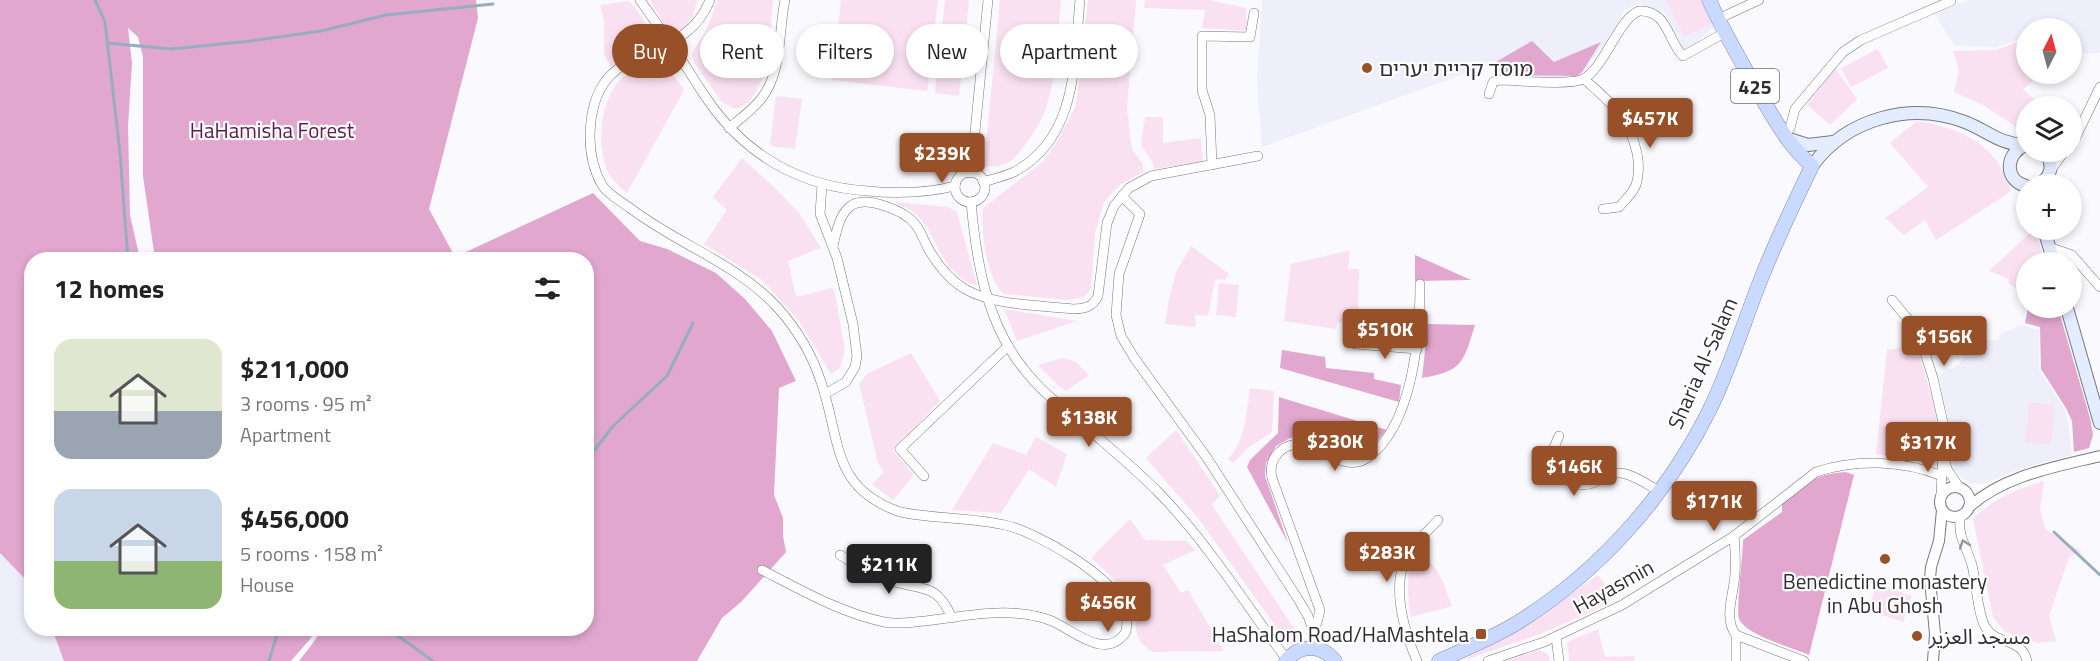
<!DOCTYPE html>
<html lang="en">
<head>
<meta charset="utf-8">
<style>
  :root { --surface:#fff; --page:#f2f2f2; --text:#222; --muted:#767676; --accent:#975028 }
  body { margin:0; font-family:"Titillium Web","Noto Sans Arabic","Noto Sans Hebrew",sans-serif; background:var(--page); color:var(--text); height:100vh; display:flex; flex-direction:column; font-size:22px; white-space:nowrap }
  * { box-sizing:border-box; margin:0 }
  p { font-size:20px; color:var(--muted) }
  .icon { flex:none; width:33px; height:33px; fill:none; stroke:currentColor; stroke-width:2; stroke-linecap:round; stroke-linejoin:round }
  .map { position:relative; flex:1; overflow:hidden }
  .panel { position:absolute; left:24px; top:252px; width:570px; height:384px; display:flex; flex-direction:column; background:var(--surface); border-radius:24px; box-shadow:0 3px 9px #0003 }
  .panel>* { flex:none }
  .hud { position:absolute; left:612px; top:24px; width:570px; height:54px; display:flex; gap:12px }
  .needle { width:39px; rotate:6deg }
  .buttons { position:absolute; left:2016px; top:18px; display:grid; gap:12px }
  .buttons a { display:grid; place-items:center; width:66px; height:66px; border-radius:50%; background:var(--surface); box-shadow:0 3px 9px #0003; font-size:30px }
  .price { position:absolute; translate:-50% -51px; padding:0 14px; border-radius:6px; background:var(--accent); color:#fff; font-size:20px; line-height:39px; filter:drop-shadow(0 2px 3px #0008) }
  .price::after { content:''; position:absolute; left:50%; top:36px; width:18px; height:14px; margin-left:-9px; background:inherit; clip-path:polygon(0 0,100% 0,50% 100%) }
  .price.active { background:#222; color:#fff }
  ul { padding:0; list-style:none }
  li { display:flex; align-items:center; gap:18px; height:150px; padding:0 30px }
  li span { display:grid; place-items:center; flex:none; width:168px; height:120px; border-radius:18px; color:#555 }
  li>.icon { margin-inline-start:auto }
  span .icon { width:72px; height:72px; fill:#fffc; stroke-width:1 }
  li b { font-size:26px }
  h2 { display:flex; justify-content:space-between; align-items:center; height:72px; padding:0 30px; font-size:26px }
  .tag { padding:0 21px; border-radius:27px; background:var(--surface); box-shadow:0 3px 9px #0003; font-size:21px; line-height:54px }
  .tag.active { background:var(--accent); color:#fff }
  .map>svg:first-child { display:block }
</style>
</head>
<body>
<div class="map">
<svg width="2100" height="661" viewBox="0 0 2100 661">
  <rect width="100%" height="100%" fill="#f9f9fe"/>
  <g fill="#efeefb">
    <polygon points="1262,0 1705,0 1717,24 1688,50 1684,49 1664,12 1638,4 1624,10 1618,28 1578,78 1501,76 1492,61 1450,79 1262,147 1257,83"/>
    <polygon points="1970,0 2100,0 2100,51 2098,53 2072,53 2072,28 2026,28 2026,37 1997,47 1955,46 1934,13"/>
    <polygon points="2021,325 2039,330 2039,370 2064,408 2068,423 2072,455 2029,466 1982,484 1971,483 1962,478 1955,470 1952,460 1949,423 1938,375 1959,365 1967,350 1986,340 1997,340 2001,334"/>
    <polygon points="0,553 31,585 32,628 52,629 64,661 0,661"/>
  </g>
  <g fill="#f9e1f1">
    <polygon points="650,0 697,0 693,17 681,30 674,30 663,22"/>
    <path d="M718,0H773C770,30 771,101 734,109L722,102L695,64L692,56L693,51L706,31Z"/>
    <polygon points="841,0 938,0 927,91 832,80"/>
    <polygon points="945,0 969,0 965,42 941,40"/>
    <path d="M1000,0H1061C1057,35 1057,78 1045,111C1040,124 1022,153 1010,161C1002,167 993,167 984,166Z"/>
    <path d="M1088,0H1136L1127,108L1132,149L1143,164V172L1120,185L1104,202L1095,233L1091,289L1084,297L1069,300L1004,294C986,278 981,231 983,208L1044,161L1061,135L1076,105Z"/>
    <polygon points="1145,0 1209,0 1246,8 1247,31 1202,28 1205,10 1144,8"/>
    <polygon points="1666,0 1702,0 1714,22 1684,37"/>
    <path d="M629,1C639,13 651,25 648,41L611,67L604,54V21L600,5Z"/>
    <polygon points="2026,39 2026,74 2041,74 2023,89 2041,106 2026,106 2026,131 2018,128 1983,105 1954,92 1959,71 1953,51 1996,50"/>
    <polygon points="939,48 964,50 959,96 935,93"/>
    <polygon points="1878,49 1888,68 1851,87 1841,68"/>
    <path d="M659,55L684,90L627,193C620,187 612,180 608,172C596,146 600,101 620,80C630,70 647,63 659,55Z"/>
    <polygon points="1835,68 1857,99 1830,125 1807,105"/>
    <polygon points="776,96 802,99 795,149 770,146"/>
    <polygon points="1145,117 1163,117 1163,143 1201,138 1203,162 1154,169 1153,163 1141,145"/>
    <path d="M1917,121C1947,126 1976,135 1996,160C2003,168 2004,180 2011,189L2007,194L1936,240L1925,220L1904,235L1885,218L1928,187L1890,143Z"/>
    <polygon points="742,158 776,189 799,213 821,248 788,261 796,297 832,288 835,294 845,350 840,368 831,374 799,321 762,280 704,244 727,210 713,197"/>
    <path d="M894,202L948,207L957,212L977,285C944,278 939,239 918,216C913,210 901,206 894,202Z"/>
    <polygon points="2033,230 2035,230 2045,262 2026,262 2026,304 2021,291 2008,283 2009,279 1989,271"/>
    <polygon points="1191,246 1229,274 1225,280 1215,279 1208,316 1195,315 1196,327 1165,324 1169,299 1176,272"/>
    <polygon points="1350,250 1348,269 1359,269 1358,325 1337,322 1336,329 1284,321 1291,264"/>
    <polygon points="1219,283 1239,285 1236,317 1216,315"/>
    <polygon points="1004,309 1077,321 1017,341"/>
    <polygon points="1917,346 1935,409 1938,427 1935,466 1910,458 1876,454 1887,350"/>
    <polygon points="911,353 940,401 893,451 914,475 893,500 872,484 884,472 878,463 859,384 867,374"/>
    <polygon points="1063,358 1075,361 1089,375 1066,391 1054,382 1038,365"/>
    <path d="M1250,388L1274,391L1272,432L1249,447L1233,463L1228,459C1245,442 1247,411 1250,388Z"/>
    <polygon points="2029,402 2055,405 2051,445 2025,442"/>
    <polygon points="1176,430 1220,495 1212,505 1297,633 1298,639 1297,644 1292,645 1280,632 1198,518 1146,458"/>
    <polygon points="1036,437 1067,454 1056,487 1029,469 1001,513 952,510 993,443 1026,455"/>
    <path d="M2044,481L2040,510L2046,530L2082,552L2069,557L2049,616L2056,641L2038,643L2020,638L2004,631L1993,617L1973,519C1996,497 2014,491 2044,481Z"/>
    <path d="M1130,519L1145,540L1187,541L1195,550L1163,565L1181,593L1188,590L1224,651L1152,652C1129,636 1140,625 1131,603C1124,585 1105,571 1091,558Z"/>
    <path d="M1416,552C1442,568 1441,579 1452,606L1411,617C1407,594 1405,573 1416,552Z"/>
    <path d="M1598,575L1615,597L1595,610L1540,634L1462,661C1510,636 1554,607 1598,575Z"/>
    <polygon points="1877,583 1912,596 1903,622 1868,610"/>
    <polygon points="1598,629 1605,657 1634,656 1635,661 1569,661 1567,642"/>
    <polygon points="1539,650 1548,654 1550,661 1507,661"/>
  </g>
  <g fill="#e1a7cf">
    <polygon points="0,0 476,0 478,18 429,209 455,257 593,193 640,241 667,249 716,273 745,299 772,331 796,381 779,388 774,495 783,518 783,536 786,552 741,602 722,618 697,661 299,661 313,643 322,629 586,628 586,260 155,259 143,176 143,57 138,37 128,28 132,63 128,126 130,215 140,259 32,260 31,585 0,553"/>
    <polygon points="1532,41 1554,62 1601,42 1582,72 1577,76 1501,75 1494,63"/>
    <polygon points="1415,255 1471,280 1415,281"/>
    <polygon points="2028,308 2058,308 2090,418 2093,435 2089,448 2074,452 2072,421 2066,408 2041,369 2040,327 2025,323"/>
    <path d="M1428,324L1475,325C1463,363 1463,371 1422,378Z"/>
    <polygon points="1282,350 1325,357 1326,368 1374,373 1374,379 1401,385 1399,402 1280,368"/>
    <polygon points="1279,397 1387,430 1365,453 1357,457 1346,455 1304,435 1290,438 1276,446 1266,463 1265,476 1288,543 1247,467 1250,460 1278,433"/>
    <path d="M1846,472L1854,475L1809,655C1793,648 1746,635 1739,619C1736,612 1743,554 1743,540L1782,512V504C1808,484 1812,474 1846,472Z"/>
    <polygon points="52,629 52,628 314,629 311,638 291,661 64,661"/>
  </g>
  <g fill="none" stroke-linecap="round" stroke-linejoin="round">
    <g stroke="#96adc1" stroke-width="3">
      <polyline points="95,0 105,22 120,153 128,260"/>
      <polyline points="107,43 171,49 251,41 321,31 386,15 493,4"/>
      <polyline points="586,461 613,426 667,376 693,323"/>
      <polyline points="2054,532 2100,575"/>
      <polyline points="387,628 433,661"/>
      <polyline points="269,661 279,628"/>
    </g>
    <defs>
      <g id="minor">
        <path d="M640,0C650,15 662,30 672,45C684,63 695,82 707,99C745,155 801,187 868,191C898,194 927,193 955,186"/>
        <path d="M710,0C682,72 591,32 590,137C590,153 594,171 602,185C608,195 621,201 630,208C677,244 736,263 777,307C797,329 813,356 822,385C841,443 832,488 900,512C935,519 970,517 1005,525C1037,532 1115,577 1125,610C1128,617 1127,625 1126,632C1106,661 1076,632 1052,621C1047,619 1041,617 1035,616C1000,608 960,617 925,621C912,622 898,625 884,622C841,613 801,590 762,570"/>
        <polyline points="1718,19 1759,0"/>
        <path d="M1584,79C1610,102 1629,117 1637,153C1639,163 1639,175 1636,185C1633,193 1625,200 1619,207L1603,209"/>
        <path d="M1489,94L1493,82L1499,80C1517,80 1569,86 1583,79C1604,69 1618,19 1639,11C1668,10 1667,40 1683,56L1724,33"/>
        <path d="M729,128C740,119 752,110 761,99C783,71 778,33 785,0"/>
        <polyline points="1784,136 1790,128 1795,109 1843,52 1861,40 1951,1"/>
        <polyline points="2072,145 2100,87"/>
        <polyline points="1212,165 1210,115 1202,90 1202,36 1250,37 1254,13"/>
        <polyline points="2050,171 2064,152"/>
        <circle cx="970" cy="187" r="15"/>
        <polyline points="969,173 973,152 988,0"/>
        <path d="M983,182C993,179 1005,176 1014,172C1078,138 1074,62 1080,0"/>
        <polyline points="822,184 820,214 837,258 853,324 857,356 855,367 846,382 825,394"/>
        <polyline points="1122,196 1140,214 1119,274 1116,315 1121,336 1135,359 1207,458 1298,599 1308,616 1320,649"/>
        <path d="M971,202C976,259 986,322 1023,368C1039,389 1059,405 1079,421C1106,445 1135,468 1160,494C1206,541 1247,606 1287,660"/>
        <path d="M833,246C836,234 839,213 852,205C868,196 905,211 915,224C921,231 924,241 928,248C937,264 950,280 965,289C994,306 1040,305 1073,309C1084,309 1093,307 1098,296L1107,223L1114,206L1129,188L1151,176L1258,156"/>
        <polyline points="2049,247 2072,255 2100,287"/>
        <polyline points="1892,300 1918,331 1933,378 1944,427 1941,495"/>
        <polyline points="1355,344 1417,349"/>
        <path d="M1559,436C1556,443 1550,454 1551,463C1554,477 1577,487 1590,484C1600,481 1610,472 1620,473C1633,474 1648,485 1659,491"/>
        <polyline points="1945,461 1947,469 1959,487"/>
        <polyline points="924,476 900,449 1008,346"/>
        <path d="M1960,516C1960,522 1959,528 1961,535C1964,545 1969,555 1972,565C1976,581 1978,617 1986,628C1997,645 2022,638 2027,661"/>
        <path d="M1734,536C1735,548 1736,561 1735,574C1734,594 1723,618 1736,635L1804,661"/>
        <path d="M840,555C857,565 873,576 891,581C924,591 936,582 952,618"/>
        <path d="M1312,627L1317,623L1320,610L1272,478C1270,469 1271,461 1278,453C1307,424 1337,478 1367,458C1413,427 1420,335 1420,284"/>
        <polyline points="1556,637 1559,661"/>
        <path d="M1417,661C1403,628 1388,580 1412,547C1420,538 1430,529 1438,520"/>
        <path d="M1488,661L1544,642L1622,605L1734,536L1816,472C1856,459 1902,460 1942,476"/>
        <polyline points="1736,661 1736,635"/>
      </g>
      <g id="tertiary">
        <circle cx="1955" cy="502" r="15"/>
        <path d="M1969,507C2005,475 2055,467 2100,456"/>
        <polyline points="1933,661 1935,634 1930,579 1931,567 1939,541 1942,510"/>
      </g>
      <g id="secondary">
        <polyline points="1786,138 1808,145 1833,142"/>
        <path d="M2025,145C2005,154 2004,180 2026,186"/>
        <path d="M1812,166C1847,118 1911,101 1965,122C1988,131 1999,144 2025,145"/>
        <path d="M2039,184C2052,177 2054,164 2045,152"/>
        <polyline points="2044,230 2054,262"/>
        <polyline points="2067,308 2100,423"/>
      </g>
      <g id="primary">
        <path d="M1286,661C1300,644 1321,644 1335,661"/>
        <path d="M1439,661C1465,649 1492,638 1517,623C1599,572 1667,496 1710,409C1731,366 1745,318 1763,274C1778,237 1795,201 1812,166C1787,144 1777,123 1760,95C1742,63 1724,33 1709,0"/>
      </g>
    </defs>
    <use href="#minor" stroke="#78787d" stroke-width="10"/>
    <use href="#tertiary" stroke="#78787d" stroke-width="12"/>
    <use href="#secondary" stroke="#78787d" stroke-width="14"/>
    <use href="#primary" stroke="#7c8db7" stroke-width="15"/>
    <use href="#minor" stroke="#fff" stroke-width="9"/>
    <use href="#tertiary" stroke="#fff" stroke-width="10"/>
    <use href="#secondary" stroke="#e4ecff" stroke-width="12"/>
    <use href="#primary" stroke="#cad9ff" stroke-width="14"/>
  </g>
  <defs><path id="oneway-chevron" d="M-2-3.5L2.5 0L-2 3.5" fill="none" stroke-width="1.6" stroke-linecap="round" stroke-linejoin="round" transform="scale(1.5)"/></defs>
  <use stroke="#969698" href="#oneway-chevron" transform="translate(1964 544) rotate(-110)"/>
  <g fill="#975028" stroke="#fff" stroke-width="2">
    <circle cx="1367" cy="68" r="6"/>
    <circle cx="1885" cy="559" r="6"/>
    <rect x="1475" y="628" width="12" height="12" rx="3"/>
    <circle cx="1917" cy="636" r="6"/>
  </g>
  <g text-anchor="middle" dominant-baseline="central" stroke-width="4.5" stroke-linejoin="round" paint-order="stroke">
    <rect fill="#fff" stroke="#6d6d6e" stroke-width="1.5" x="1731" y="69" width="48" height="34" rx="4.5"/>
    <g font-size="20" font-weight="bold" fill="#2e2e30">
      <text x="1755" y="86">425</text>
    </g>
    <g font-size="21" fill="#2e2e30" stroke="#fff" text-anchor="start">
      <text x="1379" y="68">מוסד קריית יערים</text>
      <text x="1885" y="581" text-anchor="middle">Benedictine monastery<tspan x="1885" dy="24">in Abu Ghosh</tspan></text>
      <text x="1469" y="634" text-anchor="end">HaShalom Road/HaMashtela</text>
      <text x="1929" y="636">مسجد العزير</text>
    </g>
    <g font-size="21" fill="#5c1a4e" stroke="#fff">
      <text x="272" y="130">HaHamisha Forest</text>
    </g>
    <g font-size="21" fill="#2e2e30" stroke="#fff">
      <text transform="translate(1702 363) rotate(-66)">Sharia Al-Salam</text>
      <text transform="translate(1613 586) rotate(-29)">Hayasmin</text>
    </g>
  </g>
</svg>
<div class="buttons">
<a><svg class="needle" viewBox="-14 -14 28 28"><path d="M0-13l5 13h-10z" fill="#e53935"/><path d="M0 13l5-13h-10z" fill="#767676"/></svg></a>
<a><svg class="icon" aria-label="layers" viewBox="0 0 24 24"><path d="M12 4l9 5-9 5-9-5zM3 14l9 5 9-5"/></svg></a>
<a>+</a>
<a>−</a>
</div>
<b class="price" style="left:1650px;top:149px">$457K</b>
<b class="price" style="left:942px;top:184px">$239K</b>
<b class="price" style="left:1385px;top:360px">$510K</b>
<b class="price" style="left:1944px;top:367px">$156K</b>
<b class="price" style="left:1089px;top:448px">$138K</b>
<b class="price" style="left:1335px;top:472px">$230K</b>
<b class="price" style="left:1928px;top:473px">$317K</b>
<b class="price" style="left:1574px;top:497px">$146K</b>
<b class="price" style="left:1714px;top:532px">$171K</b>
<b class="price" style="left:1387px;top:583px">$283K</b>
<b class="price active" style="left:889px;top:595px">$211K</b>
<b class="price" style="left:1108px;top:633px">$456K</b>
<div class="hud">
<a class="tag active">Buy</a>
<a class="tag">Rent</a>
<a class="tag">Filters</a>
<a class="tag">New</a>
<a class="tag">Apartment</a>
</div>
<section class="panel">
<h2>12 homes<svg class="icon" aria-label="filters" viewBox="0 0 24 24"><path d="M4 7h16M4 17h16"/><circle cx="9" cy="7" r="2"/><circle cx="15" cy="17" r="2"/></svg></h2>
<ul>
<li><span style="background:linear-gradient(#dfe7d0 60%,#9aa5b1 0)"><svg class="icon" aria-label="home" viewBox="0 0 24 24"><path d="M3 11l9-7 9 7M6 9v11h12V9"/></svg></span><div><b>$211,000</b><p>3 rooms · 95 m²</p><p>Apartment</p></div></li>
<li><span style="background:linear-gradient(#c9d6e8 60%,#8fb573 0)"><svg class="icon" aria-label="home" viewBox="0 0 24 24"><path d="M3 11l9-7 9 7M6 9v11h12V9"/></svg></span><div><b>$456,000</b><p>5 rooms · 158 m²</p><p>House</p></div></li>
</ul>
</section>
</div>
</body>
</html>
